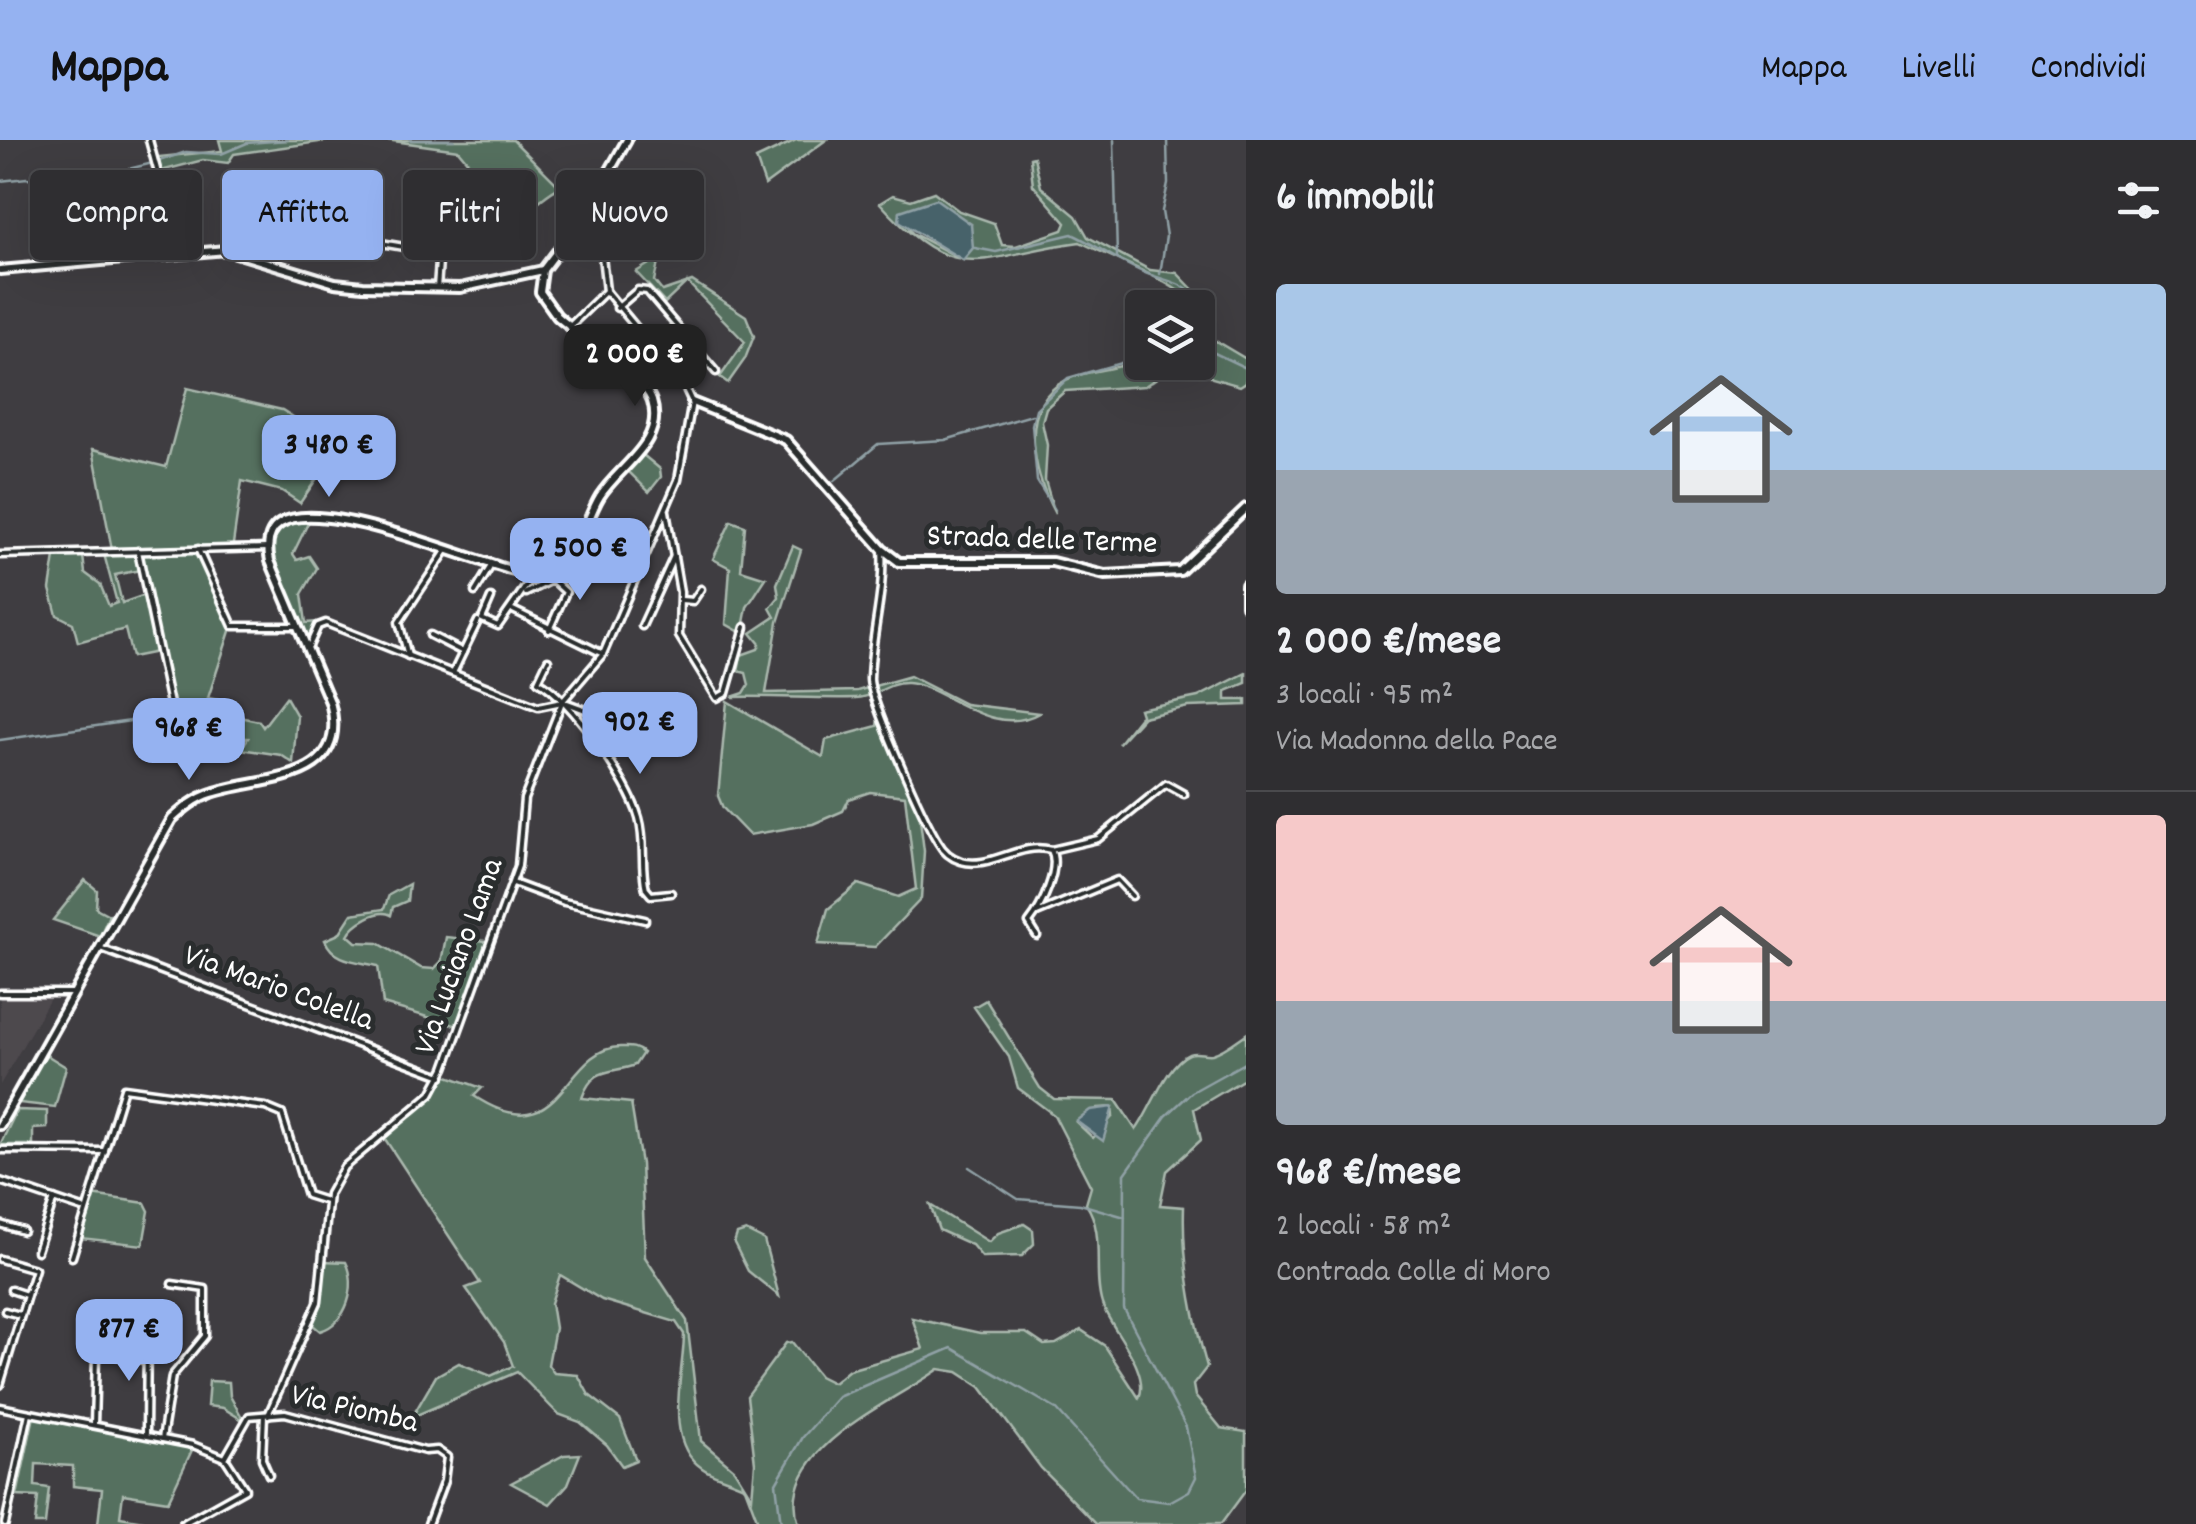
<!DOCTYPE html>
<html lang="it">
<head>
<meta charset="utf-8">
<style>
  :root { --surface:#2f2e31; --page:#3b3a3d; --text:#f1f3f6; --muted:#a7a8ab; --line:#4a4a4d; --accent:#95b2f1 }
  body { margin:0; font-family:Dekko,sans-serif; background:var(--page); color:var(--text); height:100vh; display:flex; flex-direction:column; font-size:38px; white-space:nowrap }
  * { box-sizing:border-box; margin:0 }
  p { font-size:32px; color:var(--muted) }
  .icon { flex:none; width:55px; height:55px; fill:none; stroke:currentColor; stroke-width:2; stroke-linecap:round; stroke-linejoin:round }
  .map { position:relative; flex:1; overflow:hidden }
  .side { display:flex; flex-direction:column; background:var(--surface); width:950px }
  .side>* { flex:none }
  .banner { position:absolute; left:30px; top:30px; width:950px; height:90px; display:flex; gap:20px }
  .buttons { position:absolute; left:1125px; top:150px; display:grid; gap:20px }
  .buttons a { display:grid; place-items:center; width:90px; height:90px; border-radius:10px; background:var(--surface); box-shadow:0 10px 40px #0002,0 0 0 2px var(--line); font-size:50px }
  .price { position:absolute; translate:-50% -85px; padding:0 22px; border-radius:20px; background:var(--accent); color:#111; font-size:32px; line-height:65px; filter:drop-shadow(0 2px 5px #0008) }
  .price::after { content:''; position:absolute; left:50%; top:60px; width:30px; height:22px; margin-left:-15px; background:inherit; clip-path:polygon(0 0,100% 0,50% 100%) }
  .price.on { background:#222; color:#fff }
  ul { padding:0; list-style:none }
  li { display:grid; align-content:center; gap:20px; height:530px; padding:0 30px }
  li+li { border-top:2px solid var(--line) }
  li span { display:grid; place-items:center; height:310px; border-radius:10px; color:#555 }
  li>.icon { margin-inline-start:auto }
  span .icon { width:180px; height:180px; fill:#fffc; stroke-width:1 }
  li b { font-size:42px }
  h2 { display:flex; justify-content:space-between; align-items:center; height:120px; padding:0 30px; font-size:42px }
  .tag { padding:0 35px; border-radius:10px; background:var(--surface); box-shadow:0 10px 40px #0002,0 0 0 2px var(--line); font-size:35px; line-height:90px }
  .tag.on { background:var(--accent); color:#111 }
  header { display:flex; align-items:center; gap:60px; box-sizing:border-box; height:140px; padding:0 50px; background:var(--accent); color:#111 }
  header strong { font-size:48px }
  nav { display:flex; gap:55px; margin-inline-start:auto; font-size:35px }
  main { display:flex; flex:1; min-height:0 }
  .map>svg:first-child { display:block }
</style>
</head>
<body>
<header>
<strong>Mappa</strong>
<nav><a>Mappa</a><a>Livelli</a><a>Condividi</a></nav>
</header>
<main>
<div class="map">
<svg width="1246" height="1384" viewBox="0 0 1246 1384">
  <rect width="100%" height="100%" fill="#3f3d41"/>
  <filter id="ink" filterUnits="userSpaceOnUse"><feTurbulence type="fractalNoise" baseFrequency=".01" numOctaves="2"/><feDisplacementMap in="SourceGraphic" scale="20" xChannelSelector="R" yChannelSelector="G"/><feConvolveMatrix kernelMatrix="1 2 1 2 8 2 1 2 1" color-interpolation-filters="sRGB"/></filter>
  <g filter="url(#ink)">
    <polygon fill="#4e484e" points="52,855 0,945 0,856"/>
    <g fill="#55705e" stroke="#aab8ae" stroke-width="2.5" fill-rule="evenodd">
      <polygon points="219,0 333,0 234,14 228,23 203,20 161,31 158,17 222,11"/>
      <path d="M386,0H513L560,47C540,56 532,75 509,71L458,10Z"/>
      <polygon points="796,0 826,0 765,45 756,19"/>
      <path d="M1034,17L1041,47L1076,76L1088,97L1150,130L1177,133L1206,163L1209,197L1246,219V242L1240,246L1212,238L1201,228H1171L1145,246L1065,251L1046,268L1042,282L1047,305L1045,340L1055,374C1034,334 1016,265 1066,240C1088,229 1118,231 1142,218V222H1198V168C1177,142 1114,119 1080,102C984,114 959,151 880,63L893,55L911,60L934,52L959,71L994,83L1002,105L1016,106L1063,90L1066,83L1033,45L1030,18ZM916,67L971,84L963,120L912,93L900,72Z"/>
      <polygon points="659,118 654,141 662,151 692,141 746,176 754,196 745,219 728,243 720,237 745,202 687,142 665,163 636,132"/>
      <path d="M187,248L282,270L339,306L300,363L282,351L242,341L232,411L193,413L203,423L231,488L208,558L230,562L228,575L259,581L263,587L286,557L297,576L293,623L281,615L241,609L248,598L205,595L176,584L162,511L132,517L125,489L78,502L73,483L57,475L50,449L55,417L83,416L85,433L100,444L109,466L117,463L104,414L137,411L112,410L93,309L166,327ZM140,430L145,455L122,463L115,435Z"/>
      <polygon points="643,315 660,329 661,337 649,352 628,331"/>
      <polygon points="310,379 293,414 297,420 309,416 317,428 302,454 306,483 318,482 308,499 273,421 274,393 285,382"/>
      <polygon points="731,381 745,386 741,430 766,438 747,467 742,493 726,484 730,428 713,419"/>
      <path d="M793,406L801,410L778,482L766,553L857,551L910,536L965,564L1039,573C992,600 941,544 907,543C887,542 875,558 856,558C815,559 774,556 732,557L744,553L749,545L746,533L738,531L741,515L758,509L760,504L751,493L775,477L770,468L779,457L777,444Z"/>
      <polygon points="1246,533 1246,543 1226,551 1226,560 1246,560 1246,565 1188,567 1143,577 1118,604 1141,575 1139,569 1198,557"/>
      <polygon points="727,561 823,617 826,600 877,586 879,573 918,663 924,711 921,759 875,807 818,804 828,769 858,744 898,757 916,749 905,656 870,652 849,659 843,671 813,684 749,695 723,668 718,656"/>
      <polygon points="85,740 97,750 96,768 109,775 100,796 53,780"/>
      <path d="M409,744L407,761L393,767L391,775C379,768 354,783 348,795L356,802L378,803L421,828L434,829L441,822L446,797L487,801L458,886L383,864L378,826C357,821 334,822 325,800L339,794L352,774L384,769L389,755Z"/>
      <path d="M986,860L1040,948L1054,959L1116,960L1136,990C1150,972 1166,924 1189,914C1196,911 1204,915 1212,914C1224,911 1236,901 1246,894V938L1194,969L1201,1000L1167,1031L1160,1065L1184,1067C1182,1122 1192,1174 1207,1227L1193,1245L1195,1256L1221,1288L1246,1292V1350L1221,1384H1096L1041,1328L981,1247L958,1232L939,1229C894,1262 773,1310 799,1384H759L745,1347C731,1339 714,1337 702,1328C662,1301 684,1234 684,1194L676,1182L602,1160L560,1135L551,1163L555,1188L548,1225L554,1233L578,1235L589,1255L620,1279L636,1320L622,1326L607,1305L580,1282L558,1274L517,1232L412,1277L436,1236L459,1223L491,1236L513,1226L504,1202L466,1148L480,1143L383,996L422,963L445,935L482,948L474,956C563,1015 562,908 620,907C630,907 635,906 643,913L635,925C611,934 593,926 582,958L631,963L641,1024L645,1117L687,1181L701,1301L734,1329L752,1358L755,1323L747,1256L786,1203L792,1202L819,1236L833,1243L849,1230L923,1209L912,1178L980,1193H1026L1044,1205L1056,1204L1081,1190L1105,1206L1139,1258C1151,1230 1111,1190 1102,1164C1092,1132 1106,1093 1086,1064L1091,1047L1054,975L1018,948L1009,917L974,867ZM1098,968L1112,967L1113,976L1093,998L1076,982Z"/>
      <polygon points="45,914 66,927 55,967 19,963"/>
      <polygon points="17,970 47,971 47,988 33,989 33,1005 0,1005"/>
      <polygon points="92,1055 145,1063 149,1071 143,1105 80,1098"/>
      <polygon points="930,1065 989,1102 998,1093 1024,1084 1033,1090 1034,1104 1022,1116 982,1117 972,1105 939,1090"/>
      <polygon points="746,1091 764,1100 779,1156 748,1131 734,1103 737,1094"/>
      <path d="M322,1121L346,1122C358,1145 347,1184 320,1191L307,1180L316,1161Z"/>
      <polygon points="209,1241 229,1242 230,1256 244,1281 223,1268 207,1266"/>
      <polygon points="34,1276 193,1308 168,1361 123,1354 120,1377 161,1384 98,1384 102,1349 73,1346 73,1326 36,1324 35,1346 49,1348 45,1384 35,1384 38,1357 17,1356"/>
      <polygon points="580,1314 568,1344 550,1364 511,1343 564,1315"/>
    </g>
    <g fill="#46626b" stroke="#90a1a6" stroke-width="2.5">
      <polygon points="936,59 971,84 973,108 963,120 899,81 900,71"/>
      <polygon points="1113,967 1103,1001 1076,981 1090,970"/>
    </g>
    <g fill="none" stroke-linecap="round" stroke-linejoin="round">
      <g stroke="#90a1a6" stroke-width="2.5">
        <polyline points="410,0 454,0"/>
        <polyline points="1114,0 1117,117"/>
        <polyline points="159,21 186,12 221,14 247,3 288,0"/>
        <polyline points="0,41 27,38 67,44 153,23"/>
        <path d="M975,108L996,112L1072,94C1096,105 1119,122 1143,132C1174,145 1189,138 1204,176L1198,194"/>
        <polyline points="1160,134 1166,96 1162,71 1168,44 1167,0"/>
        <polyline points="1198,198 1204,208 1246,228"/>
        <polyline points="834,341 878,304 945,300 1032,275"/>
        <polyline points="1055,370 1037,341 1032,285 1036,269 1068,238 1142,217"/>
        <polyline points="178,588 197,597 238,601"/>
        <polyline points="0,600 158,577 171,585"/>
        <polyline points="969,1027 1018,1059 1080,1064 1125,1077"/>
        <polyline points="781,1384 776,1343 803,1297 838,1257 952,1208 1056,1269 1136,1358 1169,1362 1189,1351 1196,1337 1186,1287 1124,1169 1125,1034 1166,976 1192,952 1246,922"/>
      </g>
      <defs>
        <g id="street">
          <polyline points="149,0 159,37 152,88 168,113"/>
          <polyline points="352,98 404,107 440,108 437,148"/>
          <polyline points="617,168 638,150 647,151 716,232"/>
          <polyline points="570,186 606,151"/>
          <polyline points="666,371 680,452 679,496 717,558 726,553 745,487"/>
          <polyline points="198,409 233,486 297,486"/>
          <path d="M882,409C885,453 871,495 870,539C870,560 924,680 938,702C943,711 951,718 961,721C990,730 1020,701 1051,710C1061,728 1041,768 1029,783L1037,796"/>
          <polyline points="138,411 175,588"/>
          <polyline points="0,415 267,408"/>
          <polyline points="475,452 492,424"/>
          <polyline points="526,453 562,435 561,427"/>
          <polyline points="491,458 482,479 498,486 533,436"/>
          <polyline points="681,460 693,461 701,449"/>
          <polyline points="513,470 603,514"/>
          <polyline points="642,486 674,416"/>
          <polyline points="549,490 566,452 553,440"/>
          <polyline points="430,495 463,512"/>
          <polyline points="309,506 318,486 326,483 538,567 562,562 603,514 678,340 692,262 684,245 606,151 597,73 591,66"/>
          <polyline points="408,516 399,482 446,411"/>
          <path d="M548,520L538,541C571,558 629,642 639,678C646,702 640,726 646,749L651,755L671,753"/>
          <polyline points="453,533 478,481"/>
          <polyline points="567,563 605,577"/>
          <polyline points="593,601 607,597"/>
          <polyline points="1051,710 1098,699 1166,644 1184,654"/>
          <polyline points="513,743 564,762 645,780"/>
          <polyline points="1037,773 1117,740 1132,756"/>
          <polyline points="100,808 442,936"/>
          <polyline points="0,853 73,853"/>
          <polyline points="0,1010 105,1011"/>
          <polyline points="0,1041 83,1069"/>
          <polyline points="0,1084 23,1091"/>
          <polyline points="37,1111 54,1059"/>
          <polyline points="72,1117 124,948 265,967 282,974 307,1055 326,1061"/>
          <polyline points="0,1119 35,1129 0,1245"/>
          <polyline points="11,1150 26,1155"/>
          <polyline points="5,1171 20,1175"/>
          <polyline points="0,1267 193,1305 225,1318"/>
          <polyline points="264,1275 262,1319 269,1335"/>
          <polyline points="268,1275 318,1162 329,1054 344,1027 431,954 445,928 518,726 524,659 562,562"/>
          <path d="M94,1284L96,1217C110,1211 129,1220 146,1220"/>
          <polyline points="146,1294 147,1194"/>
          <polyline points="162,1299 172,1236 205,1196 205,1149 172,1144"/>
          <polyline points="225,1318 249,1276 285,1273 425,1311 437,1310 447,1317 444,1341 428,1384"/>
          <polyline points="5,1384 29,1273"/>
          <polyline points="182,1384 245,1349 225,1318"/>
        </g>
        <g id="secondary">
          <polyline points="0,130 226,110 335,143 363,146 460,148 543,130"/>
          <polyline points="692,262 786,300 882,409 899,422 1052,422 1105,435 1180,431 1246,368"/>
          <polyline points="1246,445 1246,465"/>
          <path d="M0,985L172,679C184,668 196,658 212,653C261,636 352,645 330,562L270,421C245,312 499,439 538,435C580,431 582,385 600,356C619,326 665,303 652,261C643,233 581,198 557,176L540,152L543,130L584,76L627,0"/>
        </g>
      </defs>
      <use href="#street" stroke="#fff" stroke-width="11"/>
      <use href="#secondary" stroke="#fff" stroke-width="14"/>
      <use href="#street" stroke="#2a2d2e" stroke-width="4"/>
      <use href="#secondary" stroke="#2a2d2e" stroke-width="6"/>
    </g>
  </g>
  <g text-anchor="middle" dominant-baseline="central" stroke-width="10" stroke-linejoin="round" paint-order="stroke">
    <g font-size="32" fill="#fff" stroke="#2a2d2e">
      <text transform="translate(1042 402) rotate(2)">Strada delle Terme</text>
      <text transform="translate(461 817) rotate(-70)">Via Luciano Lama</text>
      <text transform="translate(278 850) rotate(20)">Via Mario Colella</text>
      <text transform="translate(354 1271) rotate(13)">Via Piomba</text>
    </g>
  </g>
</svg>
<div class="buttons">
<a><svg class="icon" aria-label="layers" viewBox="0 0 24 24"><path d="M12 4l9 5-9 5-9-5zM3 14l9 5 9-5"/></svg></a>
</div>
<b class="price on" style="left:635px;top:269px">2 000 €</b>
<b class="price" style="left:329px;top:360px">3 480 €</b>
<b class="price" style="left:580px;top:463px">2 500 €</b>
<b class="price" style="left:640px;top:637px">902 €</b>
<b class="price" style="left:189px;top:643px">968 €</b>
<b class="price" style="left:129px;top:1244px">877 €</b>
<div class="banner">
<a class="tag">Compra</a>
<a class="tag on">Affitta</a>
<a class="tag">Filtri</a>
<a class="tag">Nuovo</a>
</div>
</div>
<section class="side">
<h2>6 immobili<svg class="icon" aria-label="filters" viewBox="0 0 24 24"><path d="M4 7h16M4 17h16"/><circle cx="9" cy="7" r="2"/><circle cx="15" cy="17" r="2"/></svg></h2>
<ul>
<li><span style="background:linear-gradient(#a9c7e8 60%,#9aa5b1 0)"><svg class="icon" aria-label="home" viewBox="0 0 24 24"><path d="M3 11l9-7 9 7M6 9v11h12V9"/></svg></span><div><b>2 000 €/mese</b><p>3 locali · 95 m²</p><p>Via Madonna della Pace</p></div></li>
<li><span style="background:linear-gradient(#f6c9c9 60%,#9aa5b1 0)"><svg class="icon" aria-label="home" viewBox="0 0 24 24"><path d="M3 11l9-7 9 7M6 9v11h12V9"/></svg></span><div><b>968 €/mese</b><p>2 locali · 58 m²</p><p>Contrada Colle di Moro</p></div></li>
</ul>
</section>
</main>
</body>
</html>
